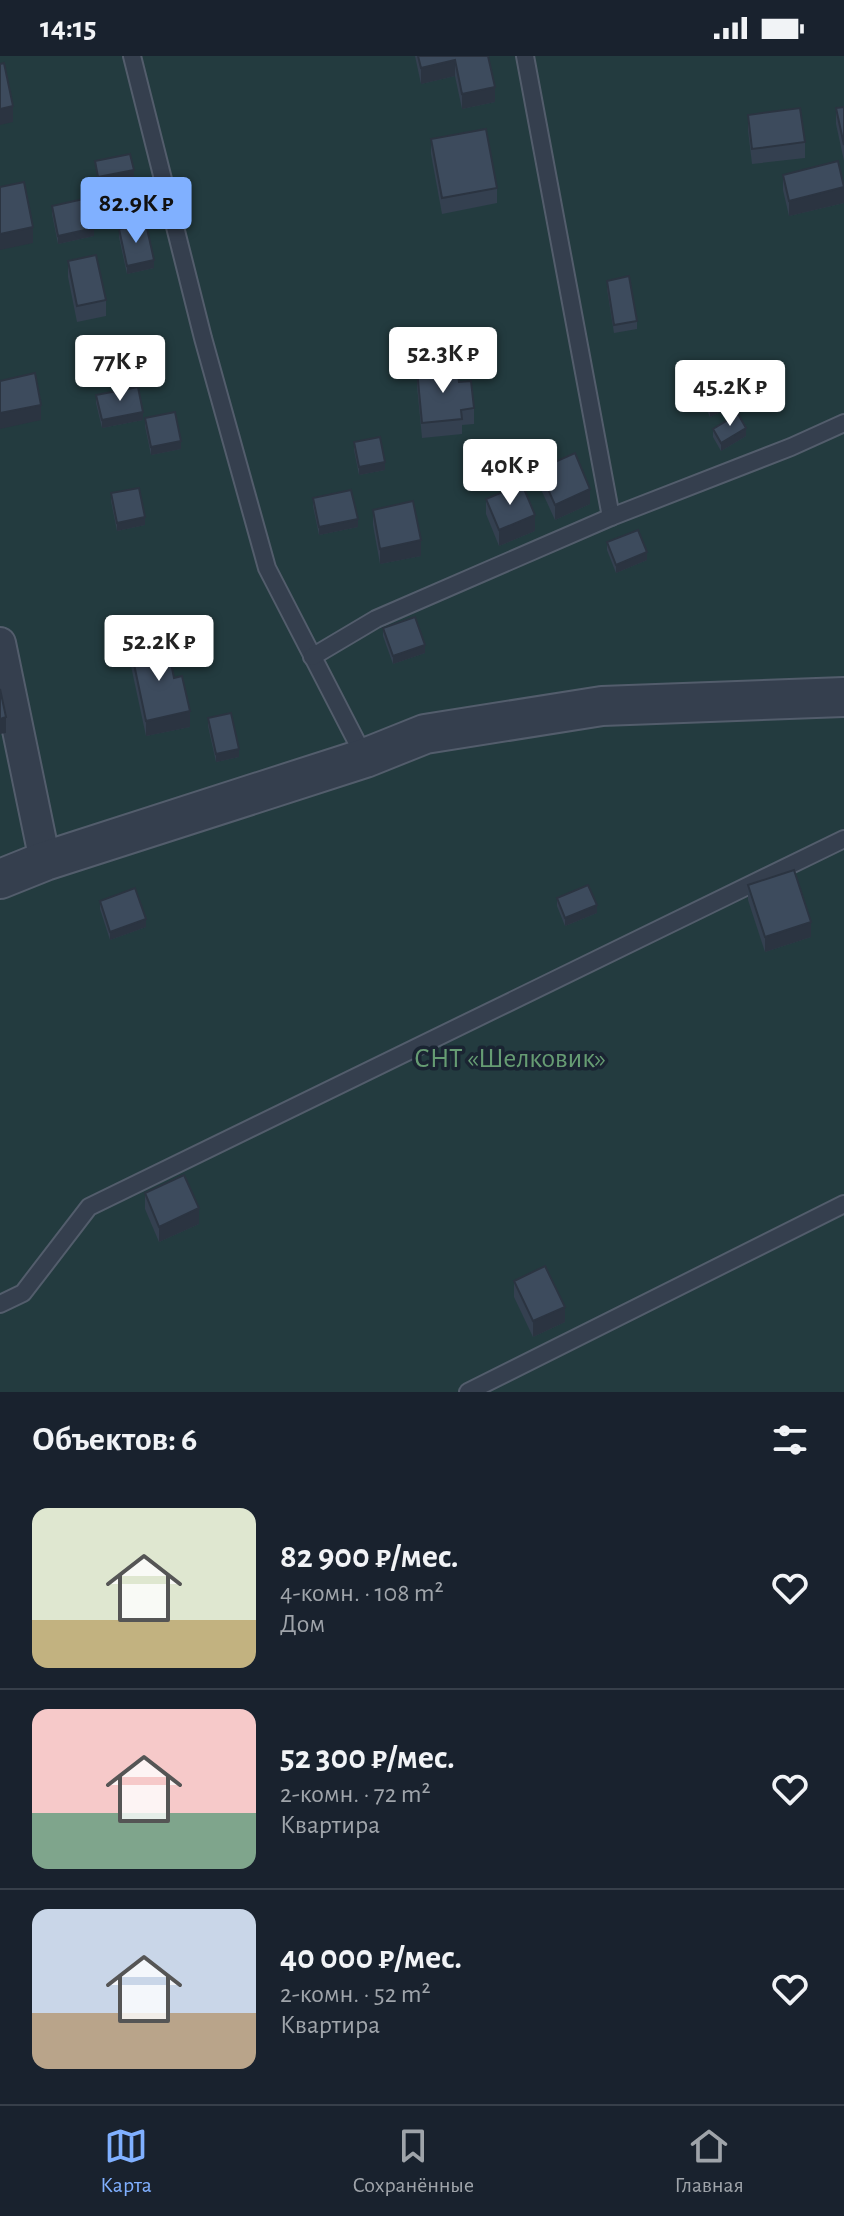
<!DOCTYPE html>
<html lang="ru">
<head>
<meta charset="utf-8">
<style>
  :root { --surface:#19222e; --page:#262f3a; --text:#f1f3f6; --muted:#9fa4aa; --line:#373f4a; --accent:#80b0ff }
  body { margin:0; font-family:"Alegreya Sans",sans-serif; background:var(--page); color:var(--text); height:100vh; display:flex; flex-direction:column; font-size:30px; white-space:nowrap }
  * { box-sizing:border-box; margin:0 }
  p { font-size:26px; color:var(--muted) }
  .icon { flex:none; width:44px; height:44px; fill:none; stroke:currentColor; stroke-width:2; stroke-linecap:round; stroke-linejoin:round }
  .map { position:relative; height:1336px; overflow:hidden }
  .details { display:flex; flex-direction:column; background:var(--surface); flex:1 }
  .details>* { flex:none }
  .price { position:absolute; translate:-50% -68px; padding:0 18px; border-radius:8px; background:#fff; color:#222; font-size:26px; line-height:52px; filter:drop-shadow(0 2px 4px #0008) }
  .price::after { content:''; position:absolute; left:50%; top:48px; width:24px; height:18px; margin-left:-12px; background:inherit; clip-path:polygon(0 0,100% 0,50% 100%) }
  .price.active { background:var(--accent); color:#111 }
  ul { padding:0; list-style:none }
  li { display:flex; align-items:center; gap:24px; height:200px; padding:0 32px }
  li+li { border-top:2px solid var(--line) }
  li span { display:grid; place-items:center; flex:none; width:224px; height:160px; border-radius:16px; color:#555 }
  li>.icon { margin-inline-start:auto }
  span .icon { width:96px; height:96px; fill:#fffc; stroke-width:1 }
  li b { font-size:34px }
  h2 { display:flex; justify-content:space-between; align-items:center; height:96px; padding:0 32px; font-size:34px }
  .status { display:flex; justify-content:space-between; align-items:center; height:56px; padding:0 40px; background:var(--surface); direction:ltr }
  .status svg { height:22px; fill:currentColor }
  .menu { display:flex; justify-content:space-around; align-items:center; height:112px; border-top:2px solid var(--line); background:var(--surface); font-size:22px; color:var(--muted) }
  .menu a { display:grid; justify-items:center; gap:4px }
  .menu .active { color:var(--accent) }
  .map>svg:first-child { display:block }
</style>
</head>
<body>
<div class="status"><b>14:15</b><svg viewBox="0 0 49 12"><path d="M0 12V9h3v3zM5 12V6h3v6zM10 12V3h3v9zM15 12V0h3v12zM26 1h20v11H26zM47 4h2v5h-2z"/></svg></div>
<div class="map">
<svg width="844" height="1336" viewBox="0 0 844 1336">
  <rect width="100%" height="100%" fill="#212d3e"/>
  <rect fill="#233b3f" x="0" y="0" width="844" height="1336"/>
  <g fill="none" stroke-linecap="round" stroke-linejoin="round">
    <defs>
      <g id="service">
        <polyline points="132,0 203,282 267,512 365,702"/>
        <polyline points="525,0 611,461"/>
        <polyline points="312,601 376,563 611,461 791,391 844,367"/>
        <polyline points="0,1248 23,1237 89,1151 844,783"/>
        <polyline points="468,1336 844,1148"/>
      </g>
      <polyline id="minor" points="0,587 45,805"/>
      <polyline id="tertiary" points="0,823 45,805 365,702 425,678 602,650 844,641"/>
    </defs>
    <use href="#service" stroke="#535d6c" stroke-width="20"/>
    <use href="#minor" stroke="#535d6c" stroke-width="34"/>
    <use href="#tertiary" stroke="#535d6c" stroke-width="42"/>
    <use href="#service" stroke="#353f4e" stroke-width="16"/>
    <use href="#minor" stroke="#353f4e" stroke-width="30"/>
    <use href="#tertiary" stroke="#353f4e" stroke-width="38"/>
  </g>
  <g fill="#344050">
    <polygon points="415,0 488,0 495,46 462,53 455,20 421,28"/>
    <polygon points="844,51 844,105 836,68 836,52"/>
    <polygon points="748,59 805,86 805,102 752,108 748,74"/>
    <polygon points="431,83 497,132 497,147 442,158 431,98"/>
    <polygon points="783,119 844,129 844,147 789,160 783,134"/>
    <polygon points="52,150 94,180 58,188 52,158"/>
    <polygon points="119,173 154,212 127,218 119,181"/>
    <polygon points="68,205 106,244 106,260 77,266 68,221"/>
    <polygon points="607,225 637,265 637,273 614,277 607,233"/>
    <polygon points="417,314 459,326 474,352 474,368 462,369 462,378 422,382 417,330"/>
    <polygon points="697,326 747,344 710,361 697,334"/>
    <polygon points="96,339 143,364 102,372 96,347"/>
    <polygon points="145,362 181,393 151,399 145,370"/>
    <polygon points="713,373 746,380 721,395 713,381"/>
    <polygon points="354,386 385,414 359,419 354,394"/>
    <polygon points="539,413 590,448 555,464 539,429"/>
    <polygon points="111,437 145,469 117,475 111,445"/>
    <polygon points="313,442 358,471 319,479 313,450"/>
    <polygon points="486,443 535,475 499,490 486,458"/>
    <polygon points="373,454 421,500 380,508 373,469"/>
    <polygon points="607,486 647,504 616,517 607,494"/>
    <polygon points="383,572 425,597 393,608 383,580"/>
    <polygon points="131,594 174,622 190,671 146,680 131,610"/>
    <polygon points="208,662 239,701 216,706 208,670"/>
    <polygon points="748,829 811,881 765,896 748,844"/>
    <polygon points="557,842 597,857 565,870 557,850"/>
    <polygon points="100,845 146,871 110,884 100,853"/>
    <polygon points="145,1137 199,1168 159,1186 145,1153"/>
    <polygon points="514,1225 565,1266 533,1281 514,1241"/>
  </g>
  <g fill="#2b3441">
    <polygon points="455,4 455,20 421,28 421,12"/>
    <polygon points="495,31 495,46 462,53 462,38"/>
    <polygon points="13,50 13,66 0,69 0,53"/>
    <polygon points="134,114 134,122 98,129 98,121"/>
    <polygon points="844,131 844,147 789,160 789,145"/>
    <polygon points="33,171 33,187 0,194 0,178"/>
    <polygon points="94,172 94,180 58,188 58,180"/>
    <polygon points="154,204 154,212 127,218 127,210"/>
    <polygon points="747,336 747,344 710,361 710,353"/>
    <polygon points="41,349 41,364 0,373 0,357"/>
    <polygon points="143,356 143,364 102,372 102,364"/>
    <polygon points="746,372 746,380 721,395 721,387"/>
    <polygon points="181,385 181,393 151,399 151,391"/>
    <polygon points="385,406 385,414 359,419 359,411"/>
    <polygon points="590,433 590,448 555,464 555,449"/>
    <polygon points="535,459 535,475 499,490 499,474"/>
    <polygon points="145,461 145,469 117,475 117,467"/>
    <polygon points="358,463 358,471 319,479 319,471"/>
    <polygon points="421,484 421,500 380,508 380,493"/>
    <polygon points="647,496 647,504 616,517 616,509"/>
    <polygon points="425,589 425,597 393,608 393,600"/>
    <polygon points="190,655 190,671 146,680 146,665"/>
    <polygon points="6,661 6,677 0,678 0,663"/>
    <polygon points="239,693 239,701 216,706 216,698"/>
    <polygon points="597,849 597,857 565,870 565,862"/>
    <polygon points="146,863 146,871 110,884 110,876"/>
    <polygon points="811,866 811,881 765,896 765,881"/>
    <polygon points="199,1152 199,1168 159,1186 159,1171"/>
    <polygon points="565,1251 565,1266 533,1281 533,1265"/>
  </g>
  <g fill="#3d4b5d" stroke="#2b3441" stroke-width="2">
    <polygon points="418,0 488,0 495,31 462,38 455,4 421,12"/>
    <polygon points="4,7 13,50 0,53 0,8"/>
    <polygon points="844,51 844,89 836,52"/>
    <polygon points="800,52 805,86 752,93 748,59"/>
    <polygon points="486,73 497,132 442,142 431,83"/>
    <polygon points="130,98 134,114 98,121 95,105"/>
    <polygon points="838,105 844,131 789,145 783,119"/>
    <polygon points="24,126 33,171 0,178 0,131"/>
    <polygon points="88,142 94,172 58,180 52,150"/>
    <polygon points="146,168 154,204 127,210 119,173"/>
    <polygon points="96,199 106,244 77,250 68,205"/>
    <polygon points="629,220 637,265 614,269 607,225"/>
    <polygon points="734,309 747,336 710,353 697,326"/>
    <polygon points="457,310 459,326 471,325 474,352 461,354 462,363 422,367 417,314"/>
    <polygon points="35,317 41,349 0,357 0,325"/>
    <polygon points="138,331 143,356 102,364 96,339"/>
    <polygon points="175,356 181,385 151,391 145,362"/>
    <polygon points="738,358 746,372 721,387 713,373"/>
    <polygon points="380,381 385,406 359,411 354,386"/>
    <polygon points="575,397 590,433 555,449 539,413"/>
    <polygon points="522,428 535,459 499,474 486,443"/>
    <polygon points="139,432 145,461 117,467 111,437"/>
    <polygon points="351,434 358,463 319,471 313,442"/>
    <polygon points="413,445 421,484 380,493 373,454"/>
    <polygon points="638,474 647,496 616,509 607,486"/>
    <polygon points="415,561 425,589 393,600 383,572"/>
    <polygon points="167,587 174,622 182,620 190,655 146,665 131,594"/>
    <polygon points="0,633 6,661 0,663"/>
    <polygon points="231,657 239,693 216,698 208,662"/>
    <polygon points="794,814 811,866 765,881 748,829"/>
    <polygon points="588,829 597,849 565,862 557,842"/>
    <polygon points="135,832 146,863 110,876 100,845"/>
    <polygon points="184,1119 199,1152 159,1171 145,1137"/>
    <polygon points="545,1210 565,1251 533,1265 514,1225"/>
  </g>
  <g text-anchor="middle" dominant-baseline="central" stroke-width="7" stroke-linejoin="round" paint-order="stroke">
    <g font-size="28" fill="#669c73" stroke="#1a2432">
      <text x="510" y="1003">СНТ «Шелковик»</text>
    </g>
  </g>
</svg>
<b class="price active" style="left:136px;top:189px">82.9K ₽</b>
<b class="price" style="left:443px;top:339px">52.3K ₽</b>
<b class="price" style="left:120px;top:347px">77K ₽</b>
<b class="price" style="left:730px;top:372px">45.2K ₽</b>
<b class="price" style="left:510px;top:451px">40K ₽</b>
<b class="price" style="left:159px;top:627px">52.2K ₽</b>
</div>
<section class="details">
<h2>Объектов: 6<svg class="icon" aria-label="filters" viewBox="0 0 24 24"><path d="M4 7h16M4 17h16"/><circle cx="9" cy="7" r="2"/><circle cx="15" cy="17" r="2"/></svg></h2>
<ul>
<li><span style="background:linear-gradient(#dfe7d0 70%,#c2b280 0)"><svg class="icon" aria-label="home" viewBox="0 0 24 24"><path d="M3 11l9-7 9 7M6 9v11h12V9"/></svg></span><div><b>82 900 ₽/мес.</b><p>4-комн. · 108 m²</p><p>Дом</p></div><svg class="icon" aria-label="heart" viewBox="0 0 24 24"><path d="M12 20l-8-8c-3-5 5-10 8-4 3-6 11-1 8 4z"/></svg></li>
<li><span style="background:linear-gradient(#f6c9c9 65%,#7fa58c 0)"><svg class="icon" aria-label="home" viewBox="0 0 24 24"><path d="M3 11l9-7 9 7M6 9v11h12V9"/></svg></span><div><b>52 300 ₽/мес.</b><p>2-комн. · 72 m²</p><p>Квартира</p></div><svg class="icon" aria-label="heart" viewBox="0 0 24 24"><path d="M12 20l-8-8c-3-5 5-10 8-4 3-6 11-1 8 4z"/></svg></li>
<li><span style="background:linear-gradient(#c9d6e8 65%,#b9a48a 0)"><svg class="icon" aria-label="home" viewBox="0 0 24 24"><path d="M3 11l9-7 9 7M6 9v11h12V9"/></svg></span><div><b>40 000 ₽/мес.</b><p>2-комн. · 52 m²</p><p>Квартира</p></div><svg class="icon" aria-label="heart" viewBox="0 0 24 24"><path d="M12 20l-8-8c-3-5 5-10 8-4 3-6 11-1 8 4z"/></svg></li>
</ul>
</section>
<nav class="menu">
<a class="active"><svg class="icon" aria-label="map" viewBox="0 0 24 24"><path d="M3 6l6-2 6 2 6-2v14l-6 2-6-2-6 2zM9 4v14M15 6v14"/></svg>Карта</a>
<a><svg class="icon" aria-label="saved" viewBox="0 0 24 24"><path d="M7 4h10v16l-5-4-5 4z"/></svg>Сохранённые</a>
<a><svg class="icon" aria-label="home" viewBox="0 0 24 24"><path d="M3 11l9-7 9 7M6 9v11h12V9"/></svg>Главная</a>
</nav>
</body>
</html>
